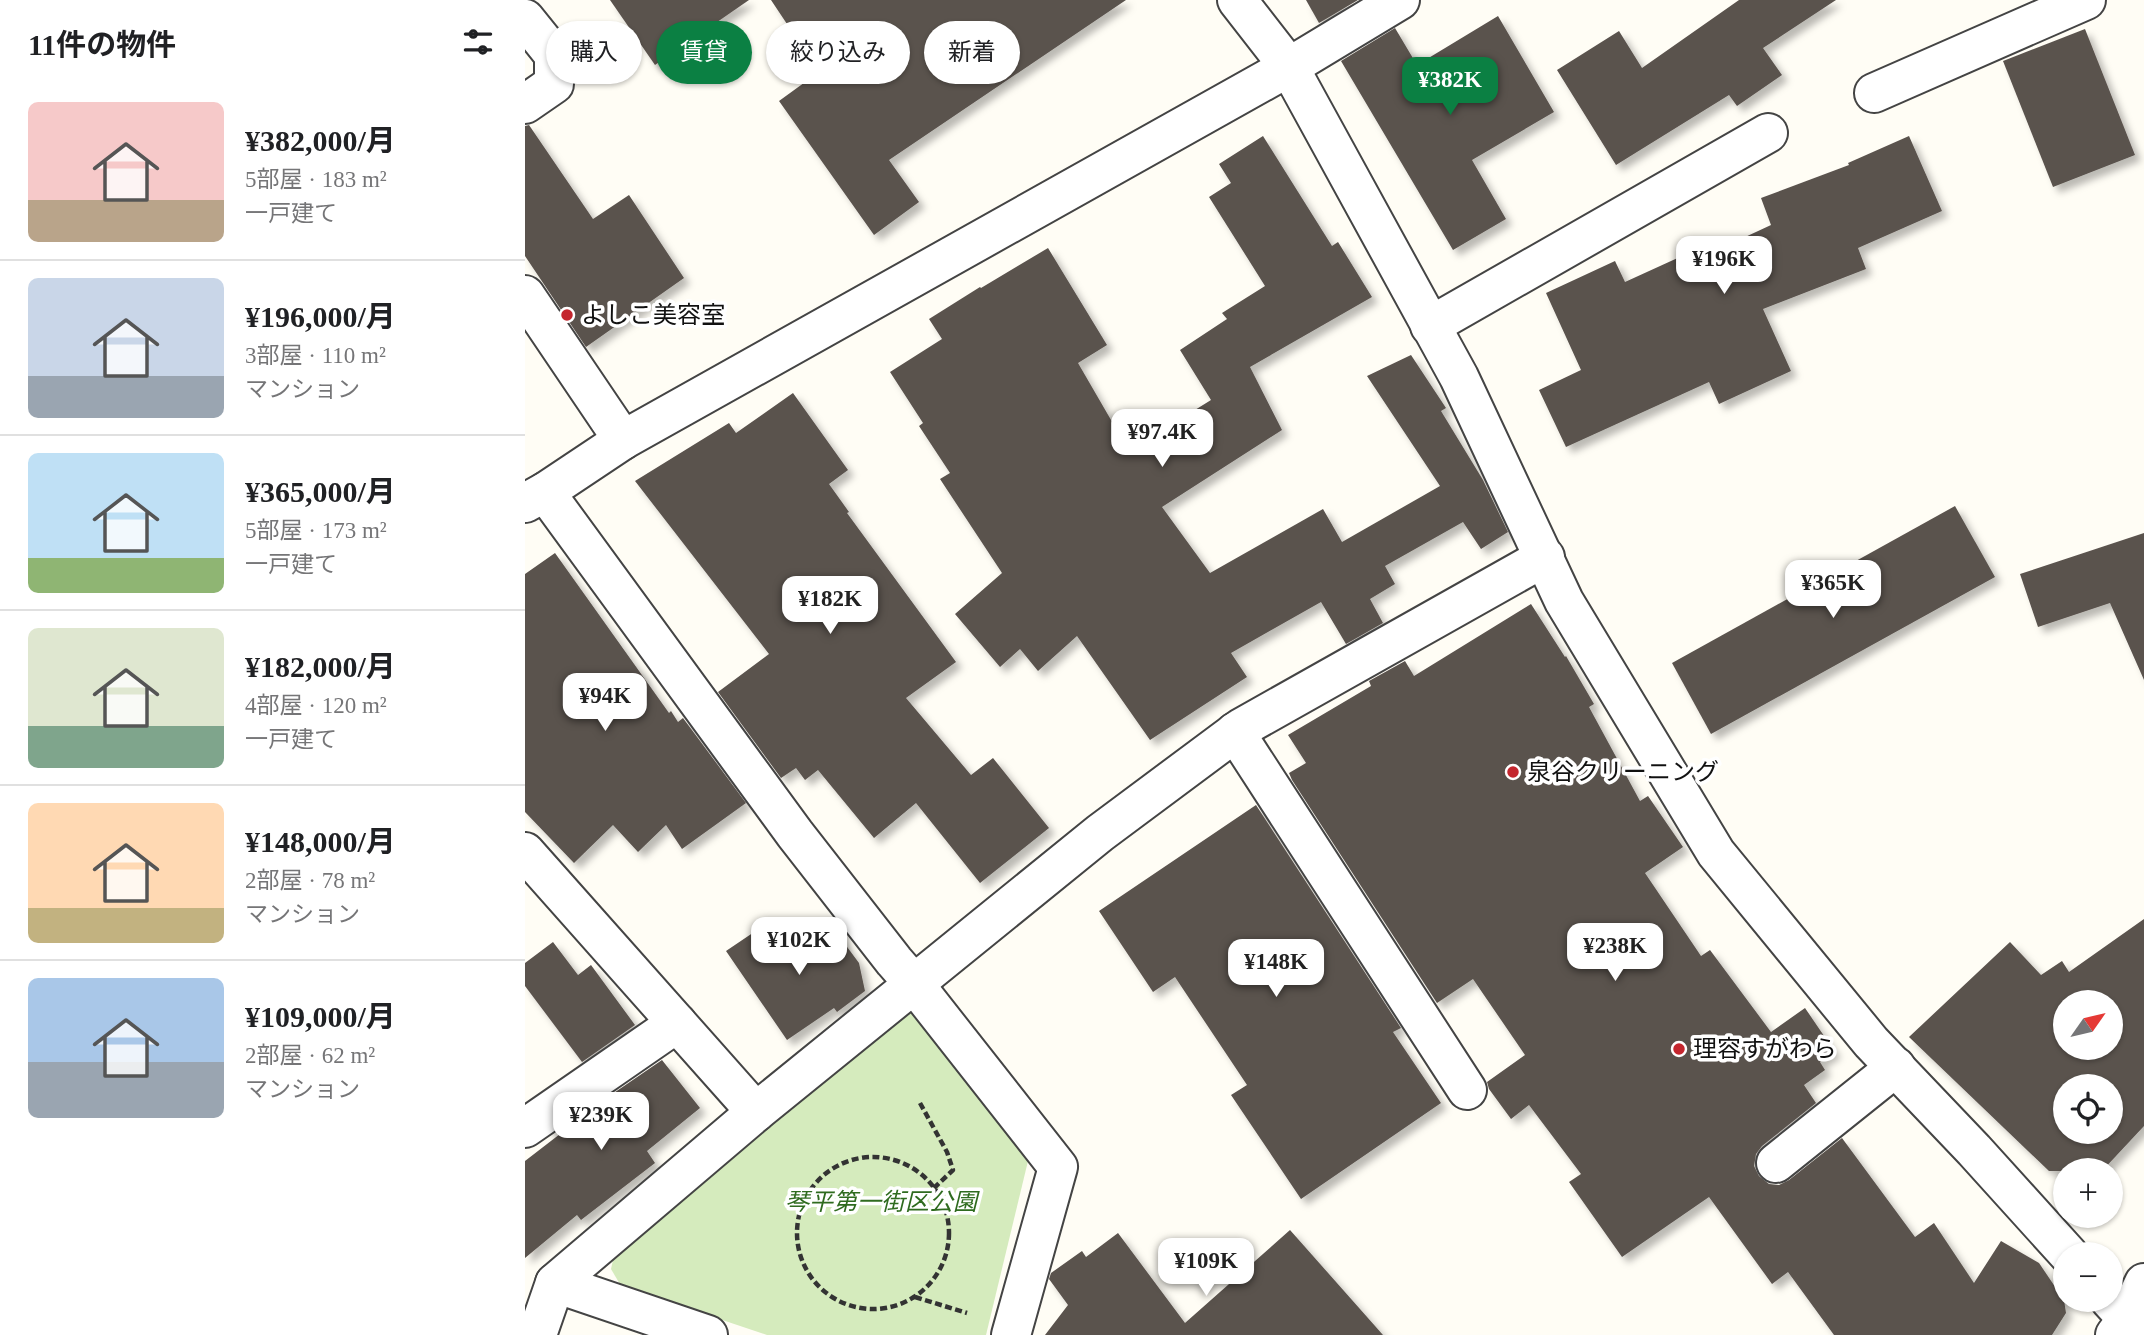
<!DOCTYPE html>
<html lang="ja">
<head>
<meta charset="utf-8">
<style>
  :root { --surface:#fff; --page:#f2f2f2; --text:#202124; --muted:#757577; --line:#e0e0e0; --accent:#0b8043 }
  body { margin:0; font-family:"Times New Roman","Noto Sans JP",serif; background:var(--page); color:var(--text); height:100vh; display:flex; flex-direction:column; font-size:26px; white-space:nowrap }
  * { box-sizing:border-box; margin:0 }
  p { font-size:23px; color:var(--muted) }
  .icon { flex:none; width:38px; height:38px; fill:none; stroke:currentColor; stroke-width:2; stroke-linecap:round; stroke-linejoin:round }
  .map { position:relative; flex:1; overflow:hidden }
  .details { display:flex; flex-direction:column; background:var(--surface); width:525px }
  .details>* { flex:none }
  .banner { position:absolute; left:21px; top:21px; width:665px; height:63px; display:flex; gap:14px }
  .needle { width:46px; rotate:56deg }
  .tools { position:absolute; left:1528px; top:990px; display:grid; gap:14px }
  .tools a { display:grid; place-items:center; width:70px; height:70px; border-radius:50%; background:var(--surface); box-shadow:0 2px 5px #0004; font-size:35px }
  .price { position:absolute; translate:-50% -60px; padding:0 16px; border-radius:14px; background:#fff; color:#222; font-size:23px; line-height:46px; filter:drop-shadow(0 2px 4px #0008) }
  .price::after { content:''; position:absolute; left:50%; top:42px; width:21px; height:16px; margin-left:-10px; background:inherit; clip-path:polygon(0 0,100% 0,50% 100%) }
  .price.current { background:var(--accent); color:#fff }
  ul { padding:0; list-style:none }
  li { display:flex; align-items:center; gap:21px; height:175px; padding:0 28px }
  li+li { border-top:2px solid var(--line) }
  li span { display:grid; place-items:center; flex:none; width:196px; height:140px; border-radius:10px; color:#555 }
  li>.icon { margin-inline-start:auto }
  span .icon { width:84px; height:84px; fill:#fffc; stroke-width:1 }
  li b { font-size:30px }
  h2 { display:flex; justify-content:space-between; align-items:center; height:84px; padding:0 28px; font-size:30px }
  .pill { padding:0 24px; border-radius:32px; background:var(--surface); box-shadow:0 2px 5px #0004; font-size:24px; line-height:63px }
  .pill.current { background:var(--accent); color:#fff }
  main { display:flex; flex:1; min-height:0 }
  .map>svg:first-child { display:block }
</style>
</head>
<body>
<main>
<section class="details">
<h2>11件の物件<svg class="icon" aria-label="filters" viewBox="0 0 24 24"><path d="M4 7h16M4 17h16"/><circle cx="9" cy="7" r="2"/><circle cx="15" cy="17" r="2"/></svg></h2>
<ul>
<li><span style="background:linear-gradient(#f6c9c9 70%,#b9a48a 0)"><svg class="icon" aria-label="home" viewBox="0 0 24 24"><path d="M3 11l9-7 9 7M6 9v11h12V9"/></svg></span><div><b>¥382,000/月</b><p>5部屋 · 183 m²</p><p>一戸建て</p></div></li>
<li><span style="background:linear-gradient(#c9d6e8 70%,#9aa5b1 0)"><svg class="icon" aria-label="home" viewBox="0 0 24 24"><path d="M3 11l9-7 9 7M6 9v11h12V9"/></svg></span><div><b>¥196,000/月</b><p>3部屋 · 110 m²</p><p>マンション</p></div></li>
<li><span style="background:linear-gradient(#bfe0f5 75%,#8fb573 0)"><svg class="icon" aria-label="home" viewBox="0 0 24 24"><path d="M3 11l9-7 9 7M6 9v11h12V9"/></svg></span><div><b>¥365,000/月</b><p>5部屋 · 173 m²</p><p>一戸建て</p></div></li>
<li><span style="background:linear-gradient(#dfe7d0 70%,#7fa58c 0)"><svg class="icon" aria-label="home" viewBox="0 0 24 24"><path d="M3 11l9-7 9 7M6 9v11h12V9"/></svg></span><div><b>¥182,000/月</b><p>4部屋 · 120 m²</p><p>一戸建て</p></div></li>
<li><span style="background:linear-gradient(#ffd9b3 75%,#c2b280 0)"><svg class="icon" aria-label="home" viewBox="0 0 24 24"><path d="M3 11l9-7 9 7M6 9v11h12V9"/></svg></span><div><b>¥148,000/月</b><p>2部屋 · 78 m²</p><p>マンション</p></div></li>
<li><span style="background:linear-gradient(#a9c7e8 60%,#9aa5b1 0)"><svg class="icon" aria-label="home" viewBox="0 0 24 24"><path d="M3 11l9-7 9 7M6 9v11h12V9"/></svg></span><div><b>¥109,000/月</b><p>2部屋 · 62 m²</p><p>マンション</p></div></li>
</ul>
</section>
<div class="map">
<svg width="1619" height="1335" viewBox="0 0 1619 1335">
  <defs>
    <filter id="shadow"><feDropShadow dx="6" dy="6" stdDeviation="3.5" flood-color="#0004"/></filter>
  </defs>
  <rect width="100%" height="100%" fill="#fffdf5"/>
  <polygon fill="#d5ebbd" points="384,1010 503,1161 461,1335 242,1335 96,1286 86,1269 90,1251"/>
  <g fill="#5a524d" fill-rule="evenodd" filter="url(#shadow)">
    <polygon points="85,0 224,0 130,65"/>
    <polygon points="246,0 601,0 364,160 394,202 349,235 254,101 294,72"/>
    <polygon points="781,0 833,0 794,23"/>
    <polygon points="1214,0 1311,0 1238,48 1257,75 1212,106 1204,95 1091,165 1032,70 1094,31 1117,68"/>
    <polygon points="973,16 1029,112 947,160 981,219 928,250 816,61 870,28 892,65"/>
    <polygon points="1560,29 1610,155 1528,187 1478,61"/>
    <polygon points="4,125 68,219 104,195 159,278 61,347 0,256 0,126"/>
    <polygon points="738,136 807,246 813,242 847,297 725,367 757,430 637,507 685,573 798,509 817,542 915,486 842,376 886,355 921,408 916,411 958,480 983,532 956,549 938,522 860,566 870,584 845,599 858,623 821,644 796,602 706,653 722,677 625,740 552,636 513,671 495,649 475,667 430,614 477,573 415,479 425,473 394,426 398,423 365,372 417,339 404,319 455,287 456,288 523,248 582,345 553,363 604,451 686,400 655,350 702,319 697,313 740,286 684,197 706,183 694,164"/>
    <polygon points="1384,136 1417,211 1333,248 1341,269 1238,309 1266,371 1194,404 1184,382 1041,447 1014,390 1056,370 1021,293 1090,261 1100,282 1157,256 1160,265 1246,225 1236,198 1324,165 1323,163"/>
    <polygon points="268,393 323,470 304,484 324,512 322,513 431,662 381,698 446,775 468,758 524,828 455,883 391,803 349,838 293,770 280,780 271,768 256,778 193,692 244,654 110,481 204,423 211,433"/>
    <polygon points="1430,506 1470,577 1186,734 1147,663"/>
    <polygon points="1619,533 1619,680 1585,603 1513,627 1495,574"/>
    <polygon points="30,553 144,713 146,711 153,722 158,718 221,803 157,849 141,825 113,852 88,825 49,863 0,812 0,574"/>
    <polygon points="1006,604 1040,657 1041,656 1069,704 1064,707 1115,801 1123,796 1158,847 1120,873 1176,956 1185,950 1246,1032 1280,1008 1310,1052 1295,1062 1300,1070 1279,1085 1291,1103 1237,1146 1231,1154 1229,1166 1234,1176 1244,1184 1254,1185 1264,1180 1317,1138 1390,1237 1409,1223 1449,1283 1476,1241 1514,1263 1539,1300 1541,1313 1527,1335 1309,1335 1263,1272 1247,1284 1184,1197 1097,1257 1044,1182 1056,1174 1004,1105 986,1119 964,1089 962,1082 1000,1055 948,979 912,1003 767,780 764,773 781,763 763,735 846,686 844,681 880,661 889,676"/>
    <polygon points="731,805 876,1028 868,1032 916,1103 776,1199 706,1095 722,1085 650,977 628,992 574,911"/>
    <path d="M1619,919V1126L1577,1171H1524L1384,1037L1485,942L1516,975L1537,961L1544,972ZM1540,1003H1586V1048H1540ZM1540,1087H1586V1132H1540Z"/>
    <polygon points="241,924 263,957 308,928 334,963 340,991 312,1012 309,1008 262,1040 201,951"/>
    <polygon points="28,942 53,975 66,965 110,1025 57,1062 0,986 0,963"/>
    <polygon points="137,1060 175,1108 122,1151 130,1163 56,1220 52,1215 0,1258 0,1161 83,1097"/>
    <polygon points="765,1230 858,1335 520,1335 543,1305 524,1279 526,1273 557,1251 561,1257 593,1233 660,1323"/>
  </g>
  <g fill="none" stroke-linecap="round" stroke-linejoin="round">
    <defs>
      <g id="minor">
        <polyline points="712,0 764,67 934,377 1039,601 1191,853 1346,1042 1449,1150 1544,1255"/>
        <polyline points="0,19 29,55 29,84 0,104"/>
        <polyline points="1349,93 1561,0"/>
        <polyline points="0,295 98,440"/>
        <polyline points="905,326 1243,133"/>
        <polyline points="20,492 270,834 369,961 390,985 533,1167 486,1335"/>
        <polyline points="0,503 20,492 98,440 764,67 875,0"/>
        <polyline points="710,732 942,1090"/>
        <polyline points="0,852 231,1112"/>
        <polyline points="0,1128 152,1023"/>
        <polyline points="1251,1163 1371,1067"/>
        <polyline points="30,1283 183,1335"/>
        <polyline points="1585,1300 1617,1335"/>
        <polyline points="1602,1319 1619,1283"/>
        <polyline points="12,1335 30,1283 231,1112 575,833 716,728 1020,557"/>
      </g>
      <polyline id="tertiary" points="1590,1335 1602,1319"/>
    </defs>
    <use href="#minor" stroke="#444" stroke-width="42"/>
    <use href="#tertiary" stroke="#444" stroke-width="42"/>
    <g stroke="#333" stroke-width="4.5" stroke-dasharray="7 3.5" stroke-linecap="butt">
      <polyline points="395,1103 422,1152 428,1170 409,1188"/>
      <circle cx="348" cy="1233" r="76"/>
      <polyline points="390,1297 442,1313"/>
    </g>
    <use href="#minor" stroke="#fff" stroke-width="38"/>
    <use href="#tertiary" stroke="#fff" stroke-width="38"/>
  </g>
  <g fill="#c4262e" stroke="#fff" stroke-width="2.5">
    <circle cx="42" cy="315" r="7"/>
    <circle cx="988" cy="772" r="7"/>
    <circle cx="1154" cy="1049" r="7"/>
  </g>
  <g text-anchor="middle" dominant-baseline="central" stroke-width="7" stroke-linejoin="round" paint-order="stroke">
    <g font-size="24" fill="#111" stroke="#fff" text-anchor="start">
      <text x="56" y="315">よしこ美容室</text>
      <text x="1002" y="772">泉谷クリーニング</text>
      <text x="1168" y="1049">理容すがわら</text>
    </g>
    <g font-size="24" font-style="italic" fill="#2f6b1f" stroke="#fff">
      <text x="356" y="1202">琴平第一街区公園</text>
    </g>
  </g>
</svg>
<div class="tools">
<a><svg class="needle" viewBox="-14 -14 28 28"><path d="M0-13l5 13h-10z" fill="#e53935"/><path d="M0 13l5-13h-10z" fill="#757577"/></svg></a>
<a><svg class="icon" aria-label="locate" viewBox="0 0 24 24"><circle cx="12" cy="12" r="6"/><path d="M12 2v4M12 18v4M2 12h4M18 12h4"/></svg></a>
<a>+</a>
<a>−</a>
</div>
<b class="price current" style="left:925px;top:117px">¥382K</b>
<b class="price" style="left:1199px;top:296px">¥196K</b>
<b class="price" style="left:637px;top:469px">¥97.4K</b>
<b class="price" style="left:1308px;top:620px">¥365K</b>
<b class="price" style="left:305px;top:636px">¥182K</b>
<b class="price" style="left:80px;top:733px">¥94K</b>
<b class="price" style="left:274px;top:977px">¥102K</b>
<b class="price" style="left:1090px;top:983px">¥238K</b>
<b class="price" style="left:751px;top:999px">¥148K</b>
<b class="price" style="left:76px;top:1152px">¥239K</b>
<b class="price" style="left:681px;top:1298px">¥109K</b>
<div class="banner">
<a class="pill">購入</a>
<a class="pill current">賃貸</a>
<a class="pill">絞り込み</a>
<a class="pill">新着</a>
</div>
</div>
</main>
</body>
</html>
